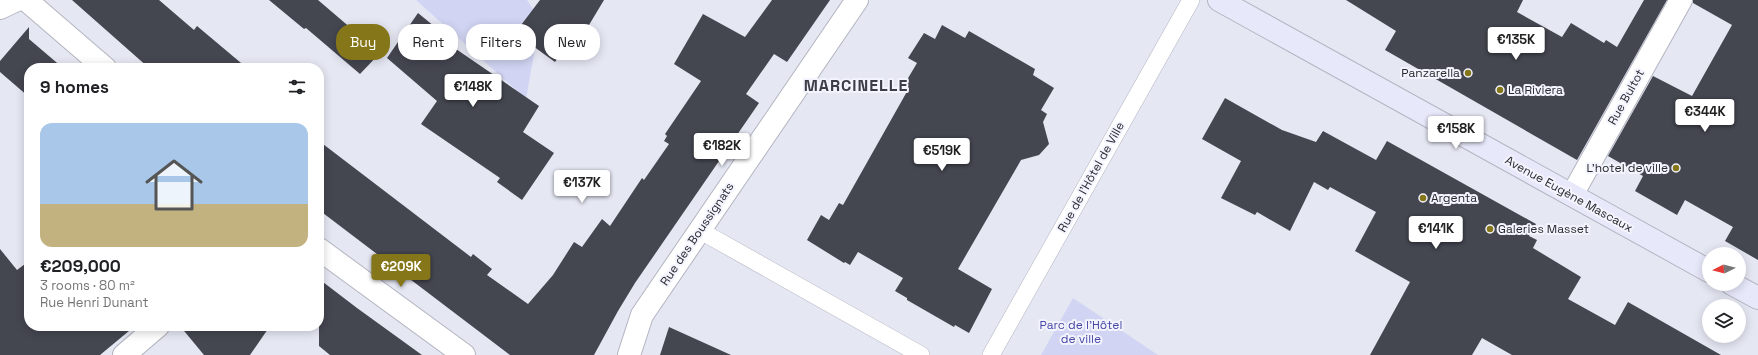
<!DOCTYPE html>
<html lang="en">
<head>
<meta charset="utf-8">
<style>
  :root { --surface:#fff; --page:#f2f2f2; --text:#202124; --muted:#757577; --accent:#857619 }
  body { margin:0; font-family:"Space Grotesk",sans-serif; background:var(--page); color:var(--text); height:100vh; display:flex; flex-direction:column; font-size:15px; white-space:nowrap }
  * { box-sizing:border-box; margin:0 }
  p { font-size:13px; color:var(--muted) }
  .icon { flex:none; width:22px; height:22px; fill:none; stroke:currentColor; stroke-width:2; stroke-linecap:round; stroke-linejoin:round }
  .map { position:relative; flex:1; overflow:hidden }
  .sheet { position:absolute; left:24px; top:63px; width:300px; height:268px; display:flex; flex-direction:column; background:var(--surface); border-radius:16px; box-shadow:0 2px 10px #0003 }
  .sheet>* { flex:none }
  .banner { position:absolute; left:336px; top:24px; width:380px; height:36px; display:flex; gap:8px }
  .needle { width:26px; rotate:264deg }
  .controls { position:absolute; left:1702px; top:247px; display:grid; gap:8px }
  .controls a { display:grid; place-items:center; width:44px; height:44px; border-radius:50%; background:var(--surface); box-shadow:0 2px 10px #0003; font-size:20px }
  .price { position:absolute; translate:-50% -34px; padding:0 9px; border-radius:4px; background:#fff; color:#222; font-size:13px; line-height:26px; filter:drop-shadow(0 1px 2px #0008) }
  .price::after { content:''; position:absolute; left:50%; top:24px; width:12px; height:9px; margin-left:-6px; background:inherit; clip-path:polygon(0 0,100% 0,50% 100%) }
  .price.active { background:var(--accent); color:#fff }
  ul { padding:0; list-style:none }
  li { display:grid; align-content:center; gap:8px; height:212px; padding:0 16px }
  li span { display:grid; place-items:center; height:124px; border-radius:12px; color:#555 }
  li>.icon { margin-inline-start:auto }
  span .icon { width:72px; height:72px; fill:#fffc; stroke-width:1 }
  li b { font-size:17px }
  h2 { display:flex; justify-content:space-between; align-items:center; height:48px; padding:0 16px; font-size:17px }
  .chip { padding:0 14px; border-radius:16px; background:var(--surface); box-shadow:0 2px 10px #0003; font-size:14px; line-height:36px }
  .chip.active { background:var(--accent); color:#fff }
  .map>svg:first-child { display:block }
</style>
</head>
<body>
<div class="map">
<svg width="1758" height="355" viewBox="0 0 1758 355">
  <rect width="100%" height="100%" fill="#e5e7f3"/>
  <g fill="#d1d5f3">
    <polygon points="416,0 527,0 540,20 526,99"/>
    <polygon points="1073,298 1158,355 1041,355"/>
  </g>
  <g fill="#444650">
    <polygon points="72,0 159,0 194,30 197,26 247,68 149,68"/>
    <polygon points="269,0 318,0 380,53 360,74 306,28 304,29"/>
    <polygon points="540,0 604,0 571,55 563,50 555,62 515,33"/>
    <polygon points="772,0 830,0 787,62 774,54 746,94 759,103 635,283 618,311 594,355 510,355 319,210 319,141 471,257 473,254 492,269 487,275 528,304 553,275 574,242 582,247 602,219 610,226 642,178 644,180 669,144 664,141 667,136 665,134 701,81 674,64 703,14 745,37"/>
    <polygon points="1346,0 1523,0 1517,12 1562,37 1571,23 1604,43 1606,40 1617,47 1644,0 1667,0 1577,160 1385,50 1396,31"/>
    <polygon points="1693,0 1758,0 1758,260 1725,241 1733,227 1685,200 1677,215 1635,191 1643,176 1608,156 1653,76 1692,96 1732,25 1693,3"/>
    <polygon points="418,13 440,31 437,36 539,106 523,132 554,153 522,200 497,182 500,178 421,124 437,101 387,58"/>
    <polygon points="942,25 965,38 969,31 1035,69 1033,75 1054,88 1041,110 1047,114 1043,122 1049,144 1039,155 1021,160 958,269 992,289 969,333 955,325 954,327 907,300 907,298 895,291 903,278 858,252 850,265 845,262 844,263 807,240 821,215 829,220 839,203 843,205 909,88 904,85 917,63 908,58 924,33 935,39"/>
    <polygon points="29,27 29,39 63,68 29,68 29,97 0,72 0,61"/>
    <polygon points="1225,98 1282,130 1316,142 1323,131 1376,160 1387,141 1536,224 1529,236 1537,240 1533,248 1581,277 1568,299 1615,325 1628,302 1721,355 1512,355 1482,338 1472,355 1370,355 1410,282 1355,251 1376,212 1330,187 1328,190 1314,182 1290,231 1257,212 1255,215 1221,198 1241,161 1202,139"/>
    <polygon points="0,249 17,270 29,261 29,326 135,326 100,355 0,355"/>
    <polygon points="319,279 357,308 422,355 330,355 319,346"/>
    <polygon points="180,326 270,326 250,355 204,355"/>
    <polygon points="669,327 731,355 660,355"/>
  </g>
  <g fill="none" stroke-linecap="round" stroke-linejoin="round">
    <defs>
      <g id="lane">
        <polyline points="699,230 921,355"/>
        <polyline points="991,355 1191,0"/>
      </g>
      <g id="street">
        <polyline points="26,0 105,68"/>
        <polyline points="0,8 17,0"/>
        <polyline points="1572,195 1681,0"/>
        <polyline points="319,249 464,355"/>
        <polyline points="124,355 158,326"/>
        <polyline points="629,355 642,315 857,0"/>
      </g>
      <g id="secondary">
        <polyline points="1219,0 1709,271"/>
        <polyline points="1732,284 1758,298"/>
      </g>
    </defs>
    <use href="#lane" stroke="#b3b5c1" stroke-width="18"/>
    <use href="#street" stroke="#b3b5c1" stroke-width="24"/>
    <use href="#secondary" stroke="#b3b5c1" stroke-width="24"/>
    <use href="#lane" stroke="#fff" stroke-width="17"/>
    <use href="#street" stroke="#fff" stroke-width="22"/>
    <use href="#secondary" stroke="#e7e9fb" stroke-width="22"/>
  </g>
  <g fill="#857619" stroke="#f3f4fe" stroke-width="1.5">
    <circle cx="1468" cy="73" r="4"/>
    <circle cx="1500" cy="90" r="4"/>
    <circle cx="1676" cy="168" r="4"/>
    <circle cx="1423" cy="198" r="4"/>
    <circle cx="1490" cy="229" r="4"/>
  </g>
  <g text-anchor="middle" dominant-baseline="central" stroke-width="4" stroke-linejoin="round" paint-order="stroke">
    <g font-size="12" fill="#292a2e" stroke="#f3f4fe" text-anchor="start">
      <text x="1460" y="73" text-anchor="end">Panzarella</text>
      <text x="1508" y="90">La Riviera</text>
      <text x="1668" y="168" text-anchor="end">L'hotel de ville</text>
      <text x="1431" y="198">Argenta</text>
      <text x="1498" y="229">Galeries Masset</text>
    </g>
    <g font-size="12" fill="#292a2e" stroke="#f3f4fe">
      <text transform="translate(1626 97) rotate(-61)">Rue Bultot</text>
      <text transform="translate(1091 177) rotate(-61)">Rue de l'Hôtel de Ville</text>
      <text transform="translate(1569 194) rotate(29)">Avenue Eugène Mascaux</text>
      <text transform="translate(697 234) rotate(-56)">Rue des Boussignats</text>
    </g>
    <g font-size="12" fill="#4848a6" stroke="#f3f4fe">
      <text x="1081" y="325">Parc de l'Hôtel<tspan x="1081" dy="14">de ville</tspan></text>
    </g>
    <g font-size="16" font-weight="bold" letter-spacing="1" fill="#3c3d47" stroke="#f3f4fe">
      <text x="856" y="85">MARCINELLE</text>
    </g>
  </g>
</svg>
<div class="controls">
<a><svg class="needle" viewBox="-14 -14 28 28"><path d="M0-13l5 13h-10z" fill="#e53935"/><path d="M0 13l5-13h-10z" fill="#757577"/></svg></a>
<a><svg class="icon" aria-label="layers" viewBox="0 0 24 24"><path d="M12 4l9 5-9 5-9-5zM3 14l9 5 9-5"/></svg></a>
</div>
<b class="price" style="left:1516px;top:61px">€135K</b>
<b class="price" style="left:473px;top:108px">€148K</b>
<b class="price" style="left:1705px;top:133px">€344K</b>
<b class="price" style="left:1456px;top:150px">€158K</b>
<b class="price" style="left:722px;top:167px">€182K</b>
<b class="price" style="left:942px;top:172px">€519K</b>
<b class="price" style="left:582px;top:204px">€137K</b>
<b class="price" style="left:1436px;top:250px">€141K</b>
<b class="price active" style="left:401px;top:288px">€209K</b>
<div class="banner">
<a class="chip active">Buy</a>
<a class="chip">Rent</a>
<a class="chip">Filters</a>
<a class="chip">New</a>
</div>
<section class="sheet">
<h2>9 homes<svg class="icon" aria-label="filters" viewBox="0 0 24 24"><path d="M4 7h16M4 17h16"/><circle cx="9" cy="7" r="2"/><circle cx="15" cy="17" r="2"/></svg></h2>
<ul>
<li><span style="background:linear-gradient(#a9c7e8 65%,#c2b280 0)"><svg class="icon" aria-label="home" viewBox="0 0 24 24"><path d="M3 11l9-7 9 7M6 9v11h12V9"/></svg></span><div><b>€209,000</b><p>3 rooms · 80 m²</p><p>Rue Henri Dunant</p></div></li>
</ul>
</section>
</div>
</body>
</html>
